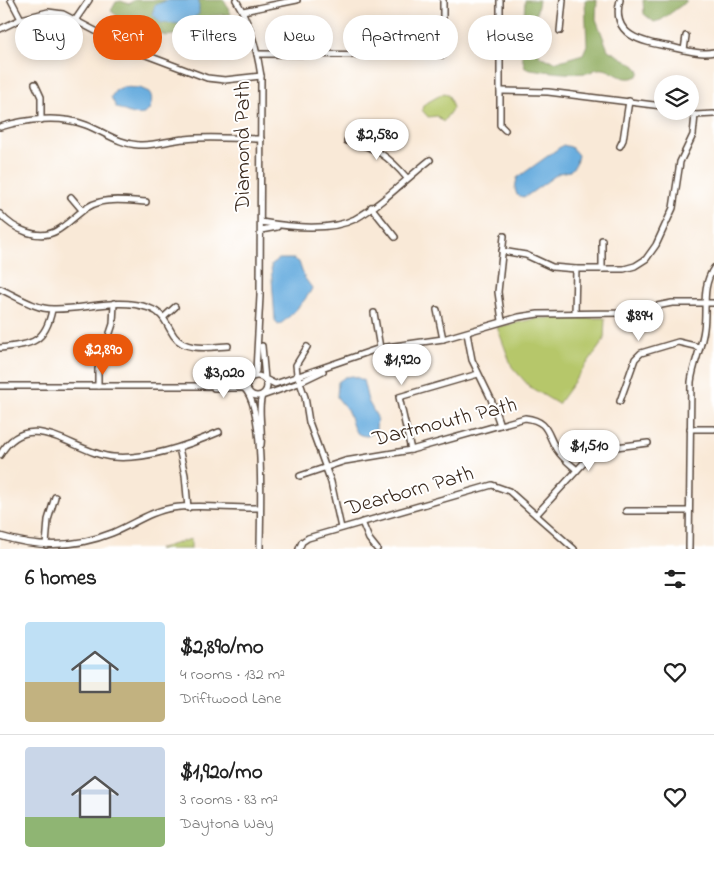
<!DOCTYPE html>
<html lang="en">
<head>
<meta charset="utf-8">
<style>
  :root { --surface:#fff; --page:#f2f2f2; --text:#222; --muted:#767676; --line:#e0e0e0; --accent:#ea580c }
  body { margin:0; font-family:"Indie Flower",sans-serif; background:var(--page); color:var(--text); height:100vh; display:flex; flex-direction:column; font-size:19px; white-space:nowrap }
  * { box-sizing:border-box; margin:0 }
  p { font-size:16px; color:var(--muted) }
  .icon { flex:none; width:28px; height:28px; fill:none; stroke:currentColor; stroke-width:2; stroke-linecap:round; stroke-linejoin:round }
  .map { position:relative; height:549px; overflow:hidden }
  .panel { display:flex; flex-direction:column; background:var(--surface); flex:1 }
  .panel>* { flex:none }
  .guide { position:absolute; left:15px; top:15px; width:685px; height:45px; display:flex; gap:10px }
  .fabs { position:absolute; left:654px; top:75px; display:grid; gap:10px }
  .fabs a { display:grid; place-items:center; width:45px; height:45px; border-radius:50%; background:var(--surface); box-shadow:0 2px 12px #0003; font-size:25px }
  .price { position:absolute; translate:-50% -42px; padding:0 11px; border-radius:18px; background:#fff; color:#222; font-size:16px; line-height:32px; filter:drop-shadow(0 1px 2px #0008) }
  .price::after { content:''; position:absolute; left:50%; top:30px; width:15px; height:11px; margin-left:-8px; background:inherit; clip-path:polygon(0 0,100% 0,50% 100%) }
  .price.current { background:var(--accent); color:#fff }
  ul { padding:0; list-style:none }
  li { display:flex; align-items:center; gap:15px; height:125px; padding:0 25px }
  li+li { border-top:1px solid var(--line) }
  li span { display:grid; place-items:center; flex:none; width:140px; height:100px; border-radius:5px; color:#555 }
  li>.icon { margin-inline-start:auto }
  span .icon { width:60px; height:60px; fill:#fffc; stroke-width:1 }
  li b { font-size:21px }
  h2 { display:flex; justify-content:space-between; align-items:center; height:60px; padding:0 25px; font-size:21px }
  .tag { padding:0 18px; border-radius:22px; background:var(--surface); box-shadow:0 2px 12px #0003; font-size:18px; line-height:45px }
  .tag.current { background:var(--accent); color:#fff }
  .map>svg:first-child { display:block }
</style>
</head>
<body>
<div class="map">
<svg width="714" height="549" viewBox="0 0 714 549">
  <rect width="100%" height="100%" fill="#fff"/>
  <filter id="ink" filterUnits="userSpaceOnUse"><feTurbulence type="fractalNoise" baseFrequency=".02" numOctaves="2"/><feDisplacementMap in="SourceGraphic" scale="10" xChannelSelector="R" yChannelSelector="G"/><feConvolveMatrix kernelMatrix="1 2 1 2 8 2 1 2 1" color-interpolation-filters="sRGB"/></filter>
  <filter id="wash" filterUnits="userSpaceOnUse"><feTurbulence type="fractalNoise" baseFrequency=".0096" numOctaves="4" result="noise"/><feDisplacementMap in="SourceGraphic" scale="20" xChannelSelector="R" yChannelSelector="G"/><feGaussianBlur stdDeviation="1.12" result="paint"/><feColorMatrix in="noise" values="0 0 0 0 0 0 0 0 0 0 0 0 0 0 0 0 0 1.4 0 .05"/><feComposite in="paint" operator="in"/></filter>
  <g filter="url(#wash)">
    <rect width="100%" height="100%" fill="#f9e9d7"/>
    <g fill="#b6c76a" stroke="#787844">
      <polygon points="444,93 449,96 453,108 443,122 437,116 428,117 422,110 423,105"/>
      <polygon points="539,318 605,318 604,340 558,404 530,387 512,367 497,327"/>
      <polygon points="191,539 191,549 158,549"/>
    </g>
    <g fill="#90ac5e" stroke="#666b3e">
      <polygon points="134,0 224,0 231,14 210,16 202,25 183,34 166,36 122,20 111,11 116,2 121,1 129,4"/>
      <path d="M525,0H539C535,26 525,32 541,57L556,62L583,54L587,45L585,0H597L596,19L608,50L633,64L640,71L638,76C620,84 613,67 598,69C594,69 591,73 587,73C571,75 542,71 525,68L522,56Z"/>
      <polygon points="643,0 686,0 686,2 661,20 654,22 644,14"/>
    </g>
    <g fill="#6aaedf" stroke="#526c7e">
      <polygon points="168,0 199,0 199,14 184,24 161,23 152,14 155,5"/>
      <path d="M123,87L140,88L149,92C152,96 152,99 151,104C148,122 127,113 116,107L111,97L116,90Z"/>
      <polygon points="563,145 571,147 578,155 576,164 570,171 559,173 528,195 523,197 517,195 515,189 517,178"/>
      <path d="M279,259H294L299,262L304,277L312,288C309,297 286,322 278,325L275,320L271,265Z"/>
      <path d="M353,376L363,380L368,401L377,417L376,430L368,436C350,436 354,422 347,410C345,406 340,402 337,397L338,382L345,377Z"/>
    </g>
  </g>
  <g filter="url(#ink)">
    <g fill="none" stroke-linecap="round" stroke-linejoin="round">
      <defs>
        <g id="minor">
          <polyline points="11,0 21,19"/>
          <polyline points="500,0 500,125 505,130"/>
          <path d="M620,0C610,37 644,42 671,47C685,50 700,55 714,52"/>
          <polyline points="243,11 297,0"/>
          <polyline points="76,19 89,0"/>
          <polyline points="0,29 21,19 48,12 63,14 130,49 207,78 225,80 261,76"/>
          <polyline points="560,31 563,0"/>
          <polyline points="684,50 686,36"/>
          <polyline points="257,54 443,55 443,0"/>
          <polyline points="35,84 41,97 41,120"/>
          <polyline points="500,91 548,92 662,106"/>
          <polyline points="679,111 695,115 714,114"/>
          <path d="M0,127C26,119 60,115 86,125C104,132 119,144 139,145C155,146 169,140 185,139C209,136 236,139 261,139"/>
          <path d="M347,141C375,146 389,157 407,178"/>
          <polyline points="620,146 623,140 629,101"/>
          <polyline points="71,197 82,210"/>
          <polyline points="371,207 395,237"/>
          <path d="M0,214C13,229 39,242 58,230C73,221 83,206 100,202C114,198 132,201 146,202"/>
          <path d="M261,222C289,227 329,232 355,219C382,204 406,179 430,160"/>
          <polyline points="261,230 277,227"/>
          <polyline points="502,251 526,255 552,267 576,269 624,269 635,266 646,259 656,245 673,208 680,162 693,135 695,115"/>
          <polyline points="602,269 602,240"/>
          <path d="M0,289C16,296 35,309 53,309C86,310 117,297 149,308C164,313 166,324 174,336C185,352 211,347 228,346"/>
          <polyline points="437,310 443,339"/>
          <polyline points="374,313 380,348"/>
          <polyline points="575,313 576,269"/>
          <polyline points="164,317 175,307"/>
          <polyline points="502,321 498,292 504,236"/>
          <polyline points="467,333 472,360 491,399 500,425"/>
          <polyline points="262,346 265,379 275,384 380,348 443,339 519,317 538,314 621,313 672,303 714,303"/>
          <polyline points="307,347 296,365 297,374 305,397 309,422 331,482 341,528"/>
          <path d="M0,348C31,344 45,344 52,310"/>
          <circle cx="257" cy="386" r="10"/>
          <path d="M0,386H206C223,385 245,386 256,371L260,296L261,76C257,49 250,23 236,0"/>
          <polyline points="98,386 98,369 113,324 114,303"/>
          <path d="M214,388H244C266,408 260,517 260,549"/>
          <polyline points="620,401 635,359 641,353 678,342 699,347"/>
          <polyline points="690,429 714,429"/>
          <path d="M261,445C263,430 257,408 262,396L296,384L323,371"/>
          <polyline points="179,448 185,475 188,508"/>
          <polyline points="411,450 399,397 478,374"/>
          <path d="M0,455C29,404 75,454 113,457C148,460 187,446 219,432"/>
          <path d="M300,476L345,461L411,450L525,418C550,421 546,434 557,450C562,458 570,464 577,470"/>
          <polyline points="626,511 689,511"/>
          <polyline points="536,515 592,454 600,449 648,443"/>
          <polyline points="362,522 369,539 377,549"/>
          <path d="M0,536C38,548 75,548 112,533C132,525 151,511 172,508C201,504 231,509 260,508"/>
          <polyline points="46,545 48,520 55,497"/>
          <polyline points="299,549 302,542 308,538 492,485 509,491 574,549"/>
          <path d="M689,549L691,382C693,364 702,347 704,329C707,308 701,287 714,268"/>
        </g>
      </defs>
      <use href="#minor" stroke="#58473a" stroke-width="8"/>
      <use href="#minor" stroke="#fff" stroke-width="5"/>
    </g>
  </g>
  <g text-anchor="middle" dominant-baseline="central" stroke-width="4" stroke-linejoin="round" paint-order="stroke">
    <g font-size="22" fill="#3b2a1e" stroke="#fff">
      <text transform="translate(244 146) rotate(-90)">Diamond Path</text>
      <text transform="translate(445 423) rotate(-14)">Dartmouth Path</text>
      <text transform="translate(410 492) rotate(-16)">Dearborn Path</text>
    </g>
  </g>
</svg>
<div class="fabs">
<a><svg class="icon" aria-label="layers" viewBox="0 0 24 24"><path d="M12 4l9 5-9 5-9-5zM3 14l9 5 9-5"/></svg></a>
</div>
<b class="price" style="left:377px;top:161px">$2,580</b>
<b class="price" style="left:639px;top:342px">$894</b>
<b class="price current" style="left:103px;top:376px">$2,890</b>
<b class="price" style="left:402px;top:386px">$1,920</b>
<b class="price" style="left:224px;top:399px">$3,020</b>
<b class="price" style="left:589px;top:472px">$1,510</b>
<div class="guide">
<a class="tag">Buy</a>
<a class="tag current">Rent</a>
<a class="tag">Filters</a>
<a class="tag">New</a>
<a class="tag">Apartment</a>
<a class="tag">House</a>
</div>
</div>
<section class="panel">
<h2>6 homes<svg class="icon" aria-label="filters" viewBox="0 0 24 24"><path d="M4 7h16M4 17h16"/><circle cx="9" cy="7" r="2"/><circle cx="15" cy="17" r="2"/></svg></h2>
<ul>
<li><span style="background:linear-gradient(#bfe0f5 60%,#c2b280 0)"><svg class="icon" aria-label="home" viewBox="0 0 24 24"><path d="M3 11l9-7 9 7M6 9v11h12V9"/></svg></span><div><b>$2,890/mo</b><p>4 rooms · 132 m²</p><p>Driftwood Lane</p></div><svg class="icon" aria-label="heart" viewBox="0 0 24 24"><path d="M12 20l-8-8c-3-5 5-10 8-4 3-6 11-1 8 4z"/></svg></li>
<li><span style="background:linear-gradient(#c9d6e8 70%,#8fb573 0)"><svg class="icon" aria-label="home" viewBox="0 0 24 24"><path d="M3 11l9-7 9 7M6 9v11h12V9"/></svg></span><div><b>$1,920/mo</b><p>3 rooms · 83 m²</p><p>Daytona Way</p></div><svg class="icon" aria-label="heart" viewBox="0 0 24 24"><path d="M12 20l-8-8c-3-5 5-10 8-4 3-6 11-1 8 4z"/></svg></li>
</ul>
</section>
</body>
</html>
